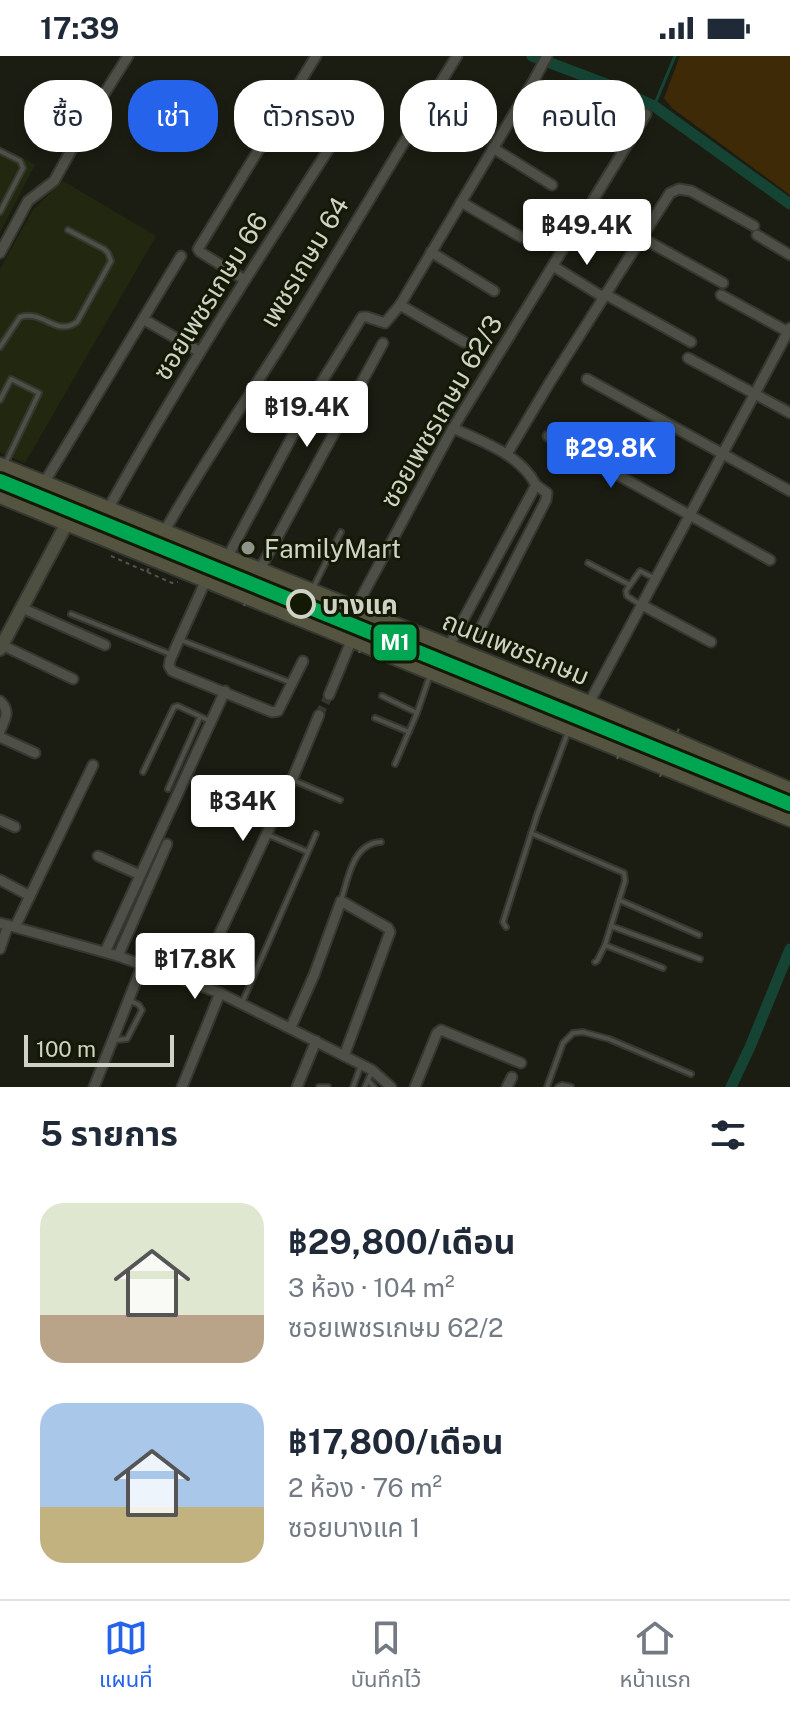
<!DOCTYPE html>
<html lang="th">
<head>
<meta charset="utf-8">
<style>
  :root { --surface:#fff; --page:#f6f6f7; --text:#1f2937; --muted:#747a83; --line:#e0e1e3; --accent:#2563eb }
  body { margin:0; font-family:"Public Sans","Noto Sans Thai",sans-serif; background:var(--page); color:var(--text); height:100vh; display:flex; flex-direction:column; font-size:30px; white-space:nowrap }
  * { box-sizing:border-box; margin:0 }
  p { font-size:26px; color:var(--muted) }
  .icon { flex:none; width:44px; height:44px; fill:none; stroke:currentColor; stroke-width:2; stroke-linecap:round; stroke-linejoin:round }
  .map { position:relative; height:1031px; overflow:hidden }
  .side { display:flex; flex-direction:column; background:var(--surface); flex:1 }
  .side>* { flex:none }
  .hud { position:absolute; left:24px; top:24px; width:742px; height:72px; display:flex; gap:16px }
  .scale { position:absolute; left:24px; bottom:20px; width:150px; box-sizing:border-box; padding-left:8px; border:4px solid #cfd3c6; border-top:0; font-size:22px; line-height:28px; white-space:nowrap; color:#cfd3c6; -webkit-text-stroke:6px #141905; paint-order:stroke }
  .price { position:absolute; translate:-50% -68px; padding:0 18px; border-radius:8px; background:#fff; color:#222; font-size:26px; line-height:52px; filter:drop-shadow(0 2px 4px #0008) }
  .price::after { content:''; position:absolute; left:50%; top:48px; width:24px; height:18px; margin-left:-12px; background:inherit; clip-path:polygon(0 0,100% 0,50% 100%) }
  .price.current { background:var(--accent); color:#fff }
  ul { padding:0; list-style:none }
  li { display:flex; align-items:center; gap:24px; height:200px; padding:0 40px }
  li span { display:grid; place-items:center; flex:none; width:224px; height:160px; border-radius:24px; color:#555 }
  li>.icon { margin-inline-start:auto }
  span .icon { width:96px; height:96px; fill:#fffc; stroke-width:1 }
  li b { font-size:34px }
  h2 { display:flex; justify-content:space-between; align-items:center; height:96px; padding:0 40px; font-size:34px }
  .pill { padding:0 28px; border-radius:32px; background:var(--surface); box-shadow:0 4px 12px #0003; font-size:28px; line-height:72px }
  .pill.current { background:var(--accent); color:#fff }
  .status { display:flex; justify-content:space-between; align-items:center; height:56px; padding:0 40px; background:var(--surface); direction:ltr }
  .status svg { height:22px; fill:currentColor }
  .dock { display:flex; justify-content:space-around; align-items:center; height:112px; border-top:2px solid var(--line); background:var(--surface); font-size:22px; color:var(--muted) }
  .dock a { display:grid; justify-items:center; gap:4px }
  .dock .current { color:var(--accent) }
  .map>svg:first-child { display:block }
</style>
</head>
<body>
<div class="status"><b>17:39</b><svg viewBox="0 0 49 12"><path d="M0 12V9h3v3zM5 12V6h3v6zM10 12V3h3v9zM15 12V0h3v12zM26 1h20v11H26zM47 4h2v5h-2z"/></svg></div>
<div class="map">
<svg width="790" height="1031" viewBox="0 0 790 1031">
  <rect width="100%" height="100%" fill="#1b1d12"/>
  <g fill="#22280f">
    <polygon points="0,90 35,109 0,176"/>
    <polygon points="63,125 156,180 25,407 0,396 0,213 33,154"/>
  </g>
  <polygon fill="#3f2a08" points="680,0 790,0 790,139 672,52 664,42"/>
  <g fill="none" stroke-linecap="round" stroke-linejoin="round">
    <polyline stroke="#154435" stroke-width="3" points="654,50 675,0"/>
    <g stroke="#154435" stroke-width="11">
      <polyline points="532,0 606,28 654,50 790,148"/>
      <polyline points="731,1031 750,991 790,893"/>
    </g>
    <polyline stroke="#36382d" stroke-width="9" stroke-dasharray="9 4.5" stroke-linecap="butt" points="319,659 329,639"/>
    <defs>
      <g id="lane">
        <polyline points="0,95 20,105 23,112 0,156"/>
        <path d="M0,291L20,261C45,254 55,281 77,266L111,205L108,197L104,193L68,174"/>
        <polyline points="0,344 11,323 39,337 5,408"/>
        <polyline points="588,507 630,529 640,515 654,522"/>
        <polyline points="630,529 626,535 627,540 641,549"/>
        <polyline points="314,530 341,476"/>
        <polyline points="71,558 170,598"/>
        <polyline points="181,584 292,627"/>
        <polyline points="382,640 417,657"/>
        <polyline points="375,662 409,676"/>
        <polyline points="395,708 417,657 430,619"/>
        <polyline points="143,716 174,651 178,650 210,665"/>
        <polyline points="295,725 340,744"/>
        <polyline points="168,733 200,661"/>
        <polyline points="531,777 624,817 625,825 605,889 597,905 595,906"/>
        <polyline points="266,778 308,796"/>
        <polyline points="619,844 699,879"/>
        <path d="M341,845C348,822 353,787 381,786"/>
        <polyline points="611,870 700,903"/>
        <polyline points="506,871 503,866 537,759 568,676"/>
        <polyline points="605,889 663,912"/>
        <polyline points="242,947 316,778"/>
        <polyline points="116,984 127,983 142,954 139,949 131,945"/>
        <polyline points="368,1024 374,1031"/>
        <polyline points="319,1031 328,1031"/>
        <polyline points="353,1031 361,1009"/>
        <polyline points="365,1031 372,1015"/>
        <polyline points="547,1031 563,987 573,977 583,976 609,983 691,1018"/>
        <polyline points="558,1031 562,1029 571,1031"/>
      </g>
      <g id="street">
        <polyline points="525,40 593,82"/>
        <polyline points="493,92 552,129"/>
        <polyline points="461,146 521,181"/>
        <polyline points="757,179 790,199"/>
        <polyline points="642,182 723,227"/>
        <polyline points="431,196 494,235"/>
        <polyline points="0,197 28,145 54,125 91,59 128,0"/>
        <polyline points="553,210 603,241"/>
        <polyline points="245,224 200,196 198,193 316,0"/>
        <polyline points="605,238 691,286"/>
        <polyline points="721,239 790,277"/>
        <polyline points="400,249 464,286"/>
        <polyline points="143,263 200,296"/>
        <polyline points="688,302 790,357"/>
        <polyline points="587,323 790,435"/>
        <polyline points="548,380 770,504"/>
        <polyline points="507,398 550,326 670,137 679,133 691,135 754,170"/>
        <polyline points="44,427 181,200"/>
        <path d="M108,453C184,316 270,185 355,52"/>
        <path d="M164,476C205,404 252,336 296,265C350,177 402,88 457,0"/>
        <polyline points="227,502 318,332 362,261 367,261 385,267 400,249 534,24 547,0"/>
        <polyline points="259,515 383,287"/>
        <polyline points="206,524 170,604 169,610 172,615 272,656 278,655 303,605"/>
        <polyline points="642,549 711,586"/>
        <polyline points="22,552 105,589"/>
        <polyline points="355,553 453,372 646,58"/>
        <polyline points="476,581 546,444 547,437 536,429"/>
        <polyline points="2,589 73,623"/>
        <path d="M449,590L536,429C520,398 482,386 453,372"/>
        <polyline points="329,639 352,583"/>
        <path d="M0,645C11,655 5,663 0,675"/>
        <polyline points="589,647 790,272"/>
        <polyline points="0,681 35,697"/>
        <polyline points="0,764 15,771"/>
        <polyline points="98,800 140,819"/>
        <polyline points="0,824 30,840"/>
        <polyline points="0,867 118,900 220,937 372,1014 391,1031"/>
        <polyline points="15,871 93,709"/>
        <polyline points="0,893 8,869"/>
        <polyline points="105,896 225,635"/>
        <polyline points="118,900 167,788"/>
        <polyline points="196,928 292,724 319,659"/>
        <polyline points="291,971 314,919 341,845 388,872 390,876 344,1000"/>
        <polyline points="94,1031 142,910"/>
        <polyline points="182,1031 220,937"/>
        <polyline points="297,1031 316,985"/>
        <polyline points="415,1031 437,977 441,974 521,1007"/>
        <polyline points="507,1031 512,1021"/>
      </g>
      <polyline id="secondary" points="0,593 67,467"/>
      <g id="primary">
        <polyline points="0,409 589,647 790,734"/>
        <path d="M51,432C63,442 66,452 67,467"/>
        <polyline points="0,440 790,763"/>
      </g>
    </defs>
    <use href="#lane" stroke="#353830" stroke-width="8"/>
    <use href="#street" stroke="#353830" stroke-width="13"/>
    <use href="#secondary" stroke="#353830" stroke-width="16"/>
    <use href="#primary" stroke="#353830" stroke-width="18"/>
    <polyline stroke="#51534c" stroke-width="2" stroke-dasharray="4 4" stroke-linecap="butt" points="111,500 172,527 178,526"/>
    <use href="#lane" stroke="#4e5047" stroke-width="4"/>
    <use href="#street" stroke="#4e5047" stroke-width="9"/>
    <use href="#secondary" stroke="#4d4f41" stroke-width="12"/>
    <use href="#primary" stroke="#545441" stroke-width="14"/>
    <g stroke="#51534c" stroke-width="2" stroke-dasharray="4 4" stroke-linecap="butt">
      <polyline points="261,508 270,512"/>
      <polyline points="147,516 160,486 254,526"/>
      <polyline points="244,550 260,508 256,506"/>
      <polyline points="359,597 375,556"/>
      <polyline points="617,703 635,661"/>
      <polyline points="660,721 679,672"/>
    </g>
    <defs>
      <polyline id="metro-1" points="0,425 790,748"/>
    </defs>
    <use href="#metro-1" stroke="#141905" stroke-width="20"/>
    <use href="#metro-1" stroke="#00a651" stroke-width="14"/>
  </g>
  <circle fill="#909387" stroke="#141905" stroke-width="3" cx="248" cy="492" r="8"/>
  <circle fill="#141905" stroke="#cfd3c6" stroke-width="4" cx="301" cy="548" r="13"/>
  <g text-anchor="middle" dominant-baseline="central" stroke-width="6" stroke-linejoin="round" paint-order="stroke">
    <g font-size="26" fill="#cfd3c6" stroke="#141905">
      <text transform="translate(304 206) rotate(-59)">เพชรเกษม 64</text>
      <text transform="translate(210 240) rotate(-58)">ซอยเพชรเกษม 66</text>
      <text transform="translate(441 355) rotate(-60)">ซอยเพชรเกษม 62/3</text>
      <text transform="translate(516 592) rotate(22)">ถนนเพชรเกษม</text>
    </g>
    <g font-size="26" fill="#cfd3c6" stroke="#141905" text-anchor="start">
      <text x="264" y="492">FamilyMart</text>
    </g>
    <g font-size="26" font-weight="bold" fill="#cfd3c6" stroke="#141905" text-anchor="start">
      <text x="322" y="548">บางแค</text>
    </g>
  </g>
  <rect stroke="#141905" stroke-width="3" x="372" y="567" width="46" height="39" rx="8" fill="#00a651"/>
  <g font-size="22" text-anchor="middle" font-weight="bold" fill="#fff">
    <text x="395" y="594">M1</text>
  </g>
</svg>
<div class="scale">100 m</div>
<b class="price" style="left:587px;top:211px">฿49.4K</b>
<b class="price" style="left:307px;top:393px">฿19.4K</b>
<b class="price current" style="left:611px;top:434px">฿29.8K</b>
<b class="price" style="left:243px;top:787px">฿34K</b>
<b class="price" style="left:195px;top:945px">฿17.8K</b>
<div class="hud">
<a class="pill">ซื้อ</a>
<a class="pill current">เช่า</a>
<a class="pill">ตัวกรอง</a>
<a class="pill">ใหม่</a>
<a class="pill">คอนโด</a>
</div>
</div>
<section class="side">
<h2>5 รายการ<svg class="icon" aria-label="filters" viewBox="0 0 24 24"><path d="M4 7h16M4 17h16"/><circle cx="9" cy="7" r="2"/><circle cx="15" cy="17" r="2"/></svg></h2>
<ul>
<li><span style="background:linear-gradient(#dfe7d0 70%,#b9a48a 0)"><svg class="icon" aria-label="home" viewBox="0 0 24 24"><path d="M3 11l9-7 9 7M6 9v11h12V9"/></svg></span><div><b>฿29,800/เดือน</b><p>3 ห้อง · 104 m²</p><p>ซอยเพชรเกษม 62/2</p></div></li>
<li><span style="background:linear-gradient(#a9c7e8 65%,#c2b280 0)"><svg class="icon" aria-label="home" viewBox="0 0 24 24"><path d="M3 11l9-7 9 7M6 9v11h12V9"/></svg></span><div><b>฿17,800/เดือน</b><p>2 ห้อง · 76 m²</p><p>ซอยบางแค 1</p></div></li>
</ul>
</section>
<nav class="dock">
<a class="current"><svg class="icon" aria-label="map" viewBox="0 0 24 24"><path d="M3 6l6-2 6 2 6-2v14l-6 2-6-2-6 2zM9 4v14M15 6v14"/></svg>แผนที่</a>
<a><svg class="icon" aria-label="saved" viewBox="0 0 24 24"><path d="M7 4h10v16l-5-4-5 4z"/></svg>บันทึกไว้</a>
<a><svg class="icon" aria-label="home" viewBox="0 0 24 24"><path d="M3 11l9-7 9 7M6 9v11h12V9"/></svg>หน้าแรก</a>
</nav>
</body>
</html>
